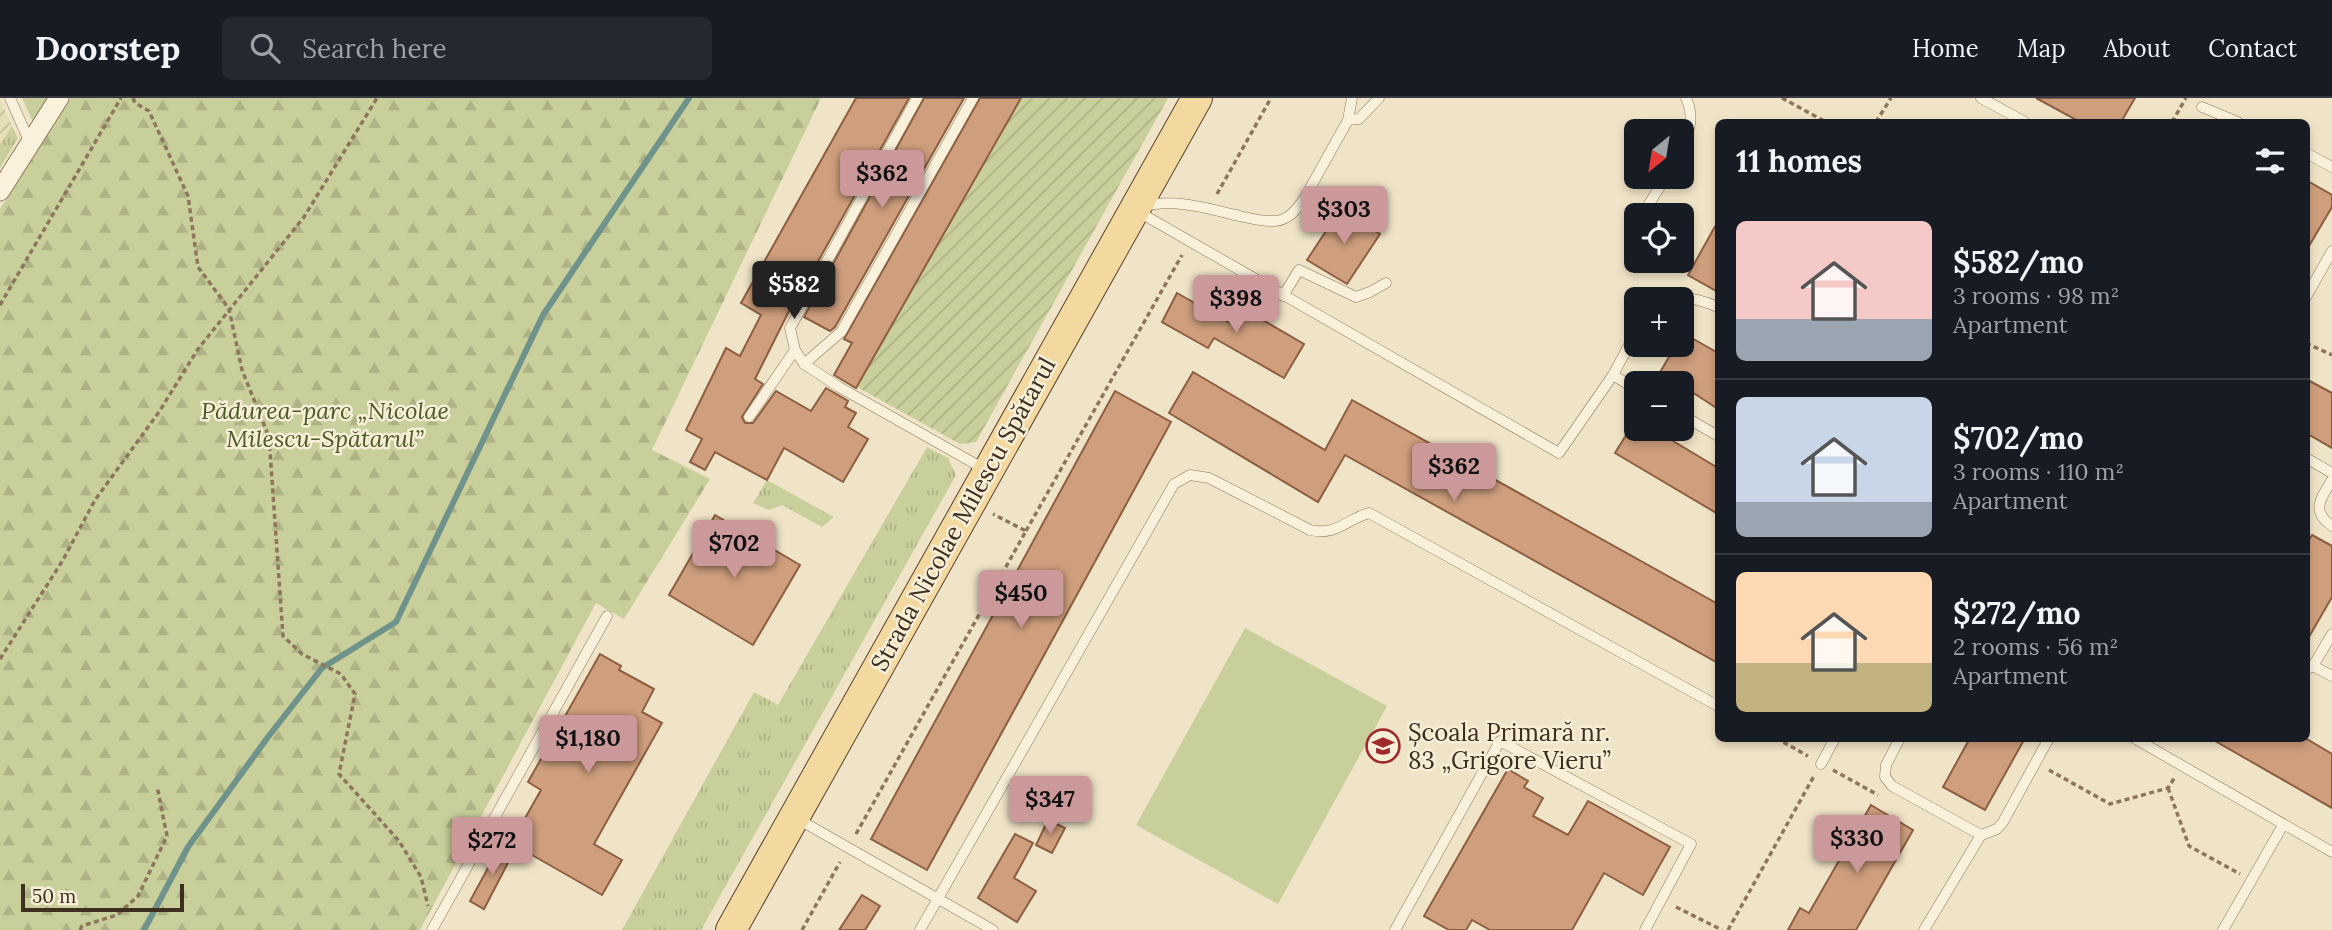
<!DOCTYPE html>
<html lang="en">
<head>
<meta charset="utf-8">
<style>
  :root { --surface:#171b24; --page:#242831; --text:#f1f3f6; --muted:#9ea1a6; --line:#363941; --accent:#cc999b }
  body { margin:0; font-family:Lora,serif; background:var(--page); color:var(--text); height:100vh; display:flex; flex-direction:column; font-size:26px; white-space:nowrap }
  * { box-sizing:border-box; margin:0 }
  p { font-size:23px; color:var(--muted) }
  .icon { flex:none; width:38px; height:38px; fill:none; stroke:currentColor; stroke-width:2; stroke-linecap:round; stroke-linejoin:round }
  .map { position:relative; flex:1; overflow:hidden }
  .sheet { position:absolute; left:1715px; top:21px; width:595px; height:623px; display:flex; flex-direction:column; background:var(--surface); border-radius:10px; box-shadow:0 4px 10px #0003 }
  .sheet>* { flex:none }
  .needle { width:46px; rotate:210deg }
  .tools { position:absolute; left:1624px; top:21px; display:grid; gap:14px }
  .tools a { display:grid; place-items:center; width:70px; height:70px; border-radius:10px; background:var(--surface); box-shadow:0 4px 10px #0003; font-size:35px }
  .scale { position:absolute; left:21px; bottom:18px; width:163px; box-sizing:border-box; padding-left:7px; border:4px solid #3d2e20; border-top:0; font-size:19px; line-height:24px; white-space:nowrap; color:#3d2e20; -webkit-text-stroke:5px #f7eed8; paint-order:stroke }
  .price { position:absolute; translate:-50% -60px; padding:0 16px; border-radius:7px; background:var(--accent); color:#111; font-size:23px; line-height:46px; filter:drop-shadow(0 2px 4px #0008) }
  .price::after { content:''; position:absolute; left:50%; top:42px; width:21px; height:16px; margin-left:-10px; background:inherit; clip-path:polygon(0 0,100% 0,50% 100%) }
  .price.active { background:#222; color:#fff }
  ul { padding:0; list-style:none }
  li { display:flex; align-items:center; gap:21px; height:175px; padding:0 21px }
  li+li { border-top:2px solid var(--line) }
  li span { display:grid; place-items:center; flex:none; width:196px; height:140px; border-radius:10px; color:#555 }
  li>.icon { margin-inline-start:auto }
  span .icon { width:84px; height:84px; fill:#fffc; stroke-width:1 }
  li b { font-size:30px }
  h2 { display:flex; justify-content:space-between; align-items:center; height:84px; padding:0 21px; font-size:30px }
  header { display:flex; align-items:center; gap:42px; box-sizing:border-box; height:98px; padding:0 35px; background:var(--surface); border-bottom:2px solid var(--line) }
  header strong { font-size:33px }
  nav { display:flex; gap:38px; margin-inline-start:auto; font-size:24px }
  .search { width:490px; height:63px; background:var(--page); display:flex; align-items:center; gap:18px; box-sizing:border-box; padding:0 24px; border-radius:10px; color:var(--muted); font-size:26px }
  .map>svg:first-child { display:block }
</style>
</head>
<body>
<header>
<strong>Doorstep</strong>
<div class="search"><svg class="icon" aria-label="search" viewBox="0 0 24 24"><circle cx="10" cy="10" r="6"/><path d="M15 15l6 6"/></svg>Search here</div>
<nav><a>Home</a><a>Map</a><a>About</a><a>Contact</a></nav>
</header>
<div class="map">
<svg width="2332" height="832" viewBox="0 0 2332 832">
  <defs>
    <pattern id="farmland-furrows" width="10" height="10" patternUnits="userSpaceOnUse" patternTransform="scale(1.75)"><rect width="10" height="10" fill="#e6deb5"/><path d="M-1 1l2-2M0 10L10 0M9 11l2-2" fill="none" stroke="#c6bf9b"/></pattern>
    <pattern id="grass-tufts" width="24" height="20" patternUnits="userSpaceOnUse" patternTransform="scale(1.75)"><rect width="24" height="20" fill="#c9cf9b"/><path d="M3 7l-1-3M5 7V3M7 7l1-3M15 17l-1-3M17 17v-4M19 17l1-3" fill="none" stroke="#aeb285"/></pattern>
    <pattern id="forest-firs" width="22" height="20" patternUnits="userSpaceOnUse" patternTransform="scale(1.75)"><rect width="22" height="20" fill="#c9cf9b"/><path d="M5 1l3.5 6h-7zM16 11l3.5 6h-7z" fill="#aeb285"/></pattern>
    <pattern id="garden-furrows" width="10" height="10" patternUnits="userSpaceOnUse" patternTransform="scale(1.75)"><rect width="10" height="10" fill="#c9cf9b"/><path d="M-1 1l2-2M0 10L10 0M9 11l2-2" fill="none" stroke="#aeb285"/></pattern>
  </defs>
  <rect width="100%" height="100%" fill="#f0e4c8"/>
  <polygon fill="url(#farmland-furrows)" points="0,1 12,28 0,47"/>
  <g fill="url(#grass-tufts)">
    <polygon points="22,0 53,0 34,26"/>
    <polygon points="12,28 18,40 0,70 0,47"/>
    <polygon points="927,349 948,360 956,377 701,832 622,832 754,594 778,607"/>
    <polygon points="767,382 834,419 822,429 782,407 769,412 753,405"/>
  </g>
  <polygon fill="url(#forest-firs)" points="71,0 821,0 652,352 710,381 624,521 596,505 420,832 0,832 0,111"/>
  <polygon fill="#c9cf9b" points="1245,530 1387,608 1278,806 1136,727"/>
  <polygon fill="url(#garden-furrows)" points="1021,0 1168,0 976,344 960,346 857,289"/>
  <g fill="none" stroke-linecap="round" stroke-linejoin="round">
    <polyline stroke="#6f938a" stroke-width="6" points="144,832 188,749 268,639 322,570 396,524 543,217 689,0"/>
  </g>
  <g fill="#cf9f7d" stroke="#8d5f41" stroke-width="2">
    <polygon points="856,0 909,0 791,212 790,211 755,281 763,286 742,319 745,325 753,325 776,293 811,313 826,290 848,303 845,309 856,315 848,329 868,341 843,384 784,350 767,382 715,354 705,372 690,364 702,341 686,332 726,250 740,258 761,217 741,205"/>
    <polygon points="924,0 964,0 835,229 830,233 804,219"/>
    <polygon points="980,0 1021,0 856,290 834,277 852,245 844,241"/>
    <polygon points="2036,0 2135,0 2121,24 2080,24"/>
    <polygon points="2306,82 2332,97 2332,109 2306,153"/>
    <polygon points="1341,110 1380,136 1347,186 1307,162"/>
    <polygon points="1718,123 1718,194 1688,177"/>
    <polygon points="1177,195 1239,230 1249,214 1304,246 1284,280 1214,240 1208,250 1162,224"/>
    <polygon points="1683,235 1718,255 1718,311 1695,296 1682,293 1682,285 1672,285 1659,276 1676,247 1682,247"/>
    <polygon points="1193,274 1325,352 1352,302 1718,506 1718,565 1345,357 1318,404 1169,315"/>
    <polygon points="2306,281 2332,295 2332,350 2306,335"/>
    <polygon points="1115,293 1171,324 927,772 871,741"/>
    <polygon points="1630,331 1653,331 1718,370 1718,416 1615,355"/>
    <polygon points="715,417 800,467 753,547 669,497"/>
    <polygon points="2312,437 2332,448 2332,499 2306,544 2306,446"/>
    <polygon points="600,556 621,568 619,572 654,591 642,614 662,625 594,746 622,762 602,797 511,745 541,692 528,684"/>
    <polygon points="1970,640 2025,640 1985,712 1943,689"/>
    <polygon points="2210,640 2305,640 2332,656 2332,710"/>
    <polygon points="1508,671 1528,683 1524,689 1543,700 1533,718 1568,737 1588,703 1670,749 1643,797 1604,775 1572,832 1490,832 1472,822 1466,832 1449,832 1424,818"/>
    <polygon points="1871,707 1913,732 1856,832 1788,832 1800,810 1809,815"/>
    <polygon points="1048,722 1065,730 1052,755 1036,747"/>
    <polygon points="1015,736 1033,745 1014,780 1036,793 1017,824 978,800"/>
    <polygon points="501,746 514,753 484,811 470,803"/>
    <polygon points="862,797 880,808 865,832 839,832"/>
  </g>
  <g fill="none" stroke-linecap="round" stroke-linejoin="round">
    <defs>
      <g id="service">
        <polyline points="10,0 30,45"/>
        <polyline points="917,0 790,230 795,252 804,266 839,289 986,372"/>
        <polyline points="1981,0 2025,24"/>
        <polyline points="2202,9 2238,24"/>
        <polyline points="1348,22 1359,21 1379,0"/>
        <path d="M1682,51C1689,33 1695,19 1686,0"/>
        <polyline points="2306,55 2332,69"/>
        <path d="M1144,108C1171,101 1204,109 1231,116C1245,119 1260,124 1275,123C1289,122 1297,111 1304,101L1348,22L1352,0"/>
        <polyline points="1137,113 1559,355 1613,277 1636,234"/>
        <polyline points="1642,117 1666,79"/>
        <polyline points="1283,198 1299,172 1356,199 1370,194 1386,185"/>
        <polyline points="2306,199 2332,153"/>
        <path d="M1671,201C1686,197 1704,203 1718,209"/>
        <polyline points="804,266 841,234 973,0"/>
        <polyline points="1613,277 1636,291"/>
        <polyline points="1682,317 1718,338"/>
        <polyline points="749,319 795,252"/>
        <polyline points="2306,360 2332,375"/>
        <path d="M2332,382C2321,400 2310,413 2332,428"/>
        <polyline points="2313,568 2332,578"/>
        <polyline points="2306,572 2313,568 2332,536"/>
        <polyline points="1900,640 1886,667 1885,679 1892,688 1981,737 1997,731 2003,724 2049,640"/>
        <polyline points="2134,640 2332,754"/>
        <polyline points="1821,666 1835,640"/>
        <polyline points="796,720 993,832"/>
        <polyline points="432,832 607,518"/>
        <path d="M920,832L1174,386L1190,377L1209,380L1310,432C1337,438 1345,422 1369,415L1718,608"/>
        <polyline points="1395,832 1500,643 1691,746 1645,832"/>
        <polyline points="1924,832 1981,737"/>
        <polyline points="2223,832 2283,727"/>
      </g>
      <polyline id="minor" points="0,93 59,0"/>
      <polyline id="primary" points="731,832 1197,0"/>
    </defs>
    <use href="#service" stroke="#8d765c" stroke-width="11"/>
    <use href="#minor" stroke="#8d765c" stroke-width="21"/>
    <use href="#primary" stroke="#5b4430" stroke-width="32"/>
    <g stroke="#8d765c" stroke-width="3.5" stroke-dasharray="5 3.5" stroke-linecap="butt">
      <polyline points="133,0 135,5 149,13 188,98 198,169 229,211 242,272 269,339 283,538 302,556 341,576 355,596 339,676 399,743 421,779 428,808"/>
      <polyline points="1782,0 1826,24"/>
      <polyline points="1876,24 1891,0"/>
      <polyline points="2172,24 2186,0"/>
      <polyline points="1217,96 1271,0"/>
      <polyline points="0,207 121,0"/>
      <polyline points="2306,245 2332,257"/>
      <polyline points="1026,433 1182,157"/>
      <polyline points="0,561 63,462 95,402 159,314 198,251 304,119 377,0"/>
      <polyline points="1776,640 1808,658"/>
      <polyline points="1833,672 1878,697"/>
      <polyline points="2049,672 2110,706 2168,690 2175,679"/>
      <polyline points="2168,690 2189,748 2240,776"/>
      <polyline points="856,736 1026,433 993,416"/>
      <polyline points="1676,809 1722,832"/>
      <polyline points="80,832 82,828 117,817 138,798 167,738 157,688"/>
      <polyline points="802,832 840,764"/>
      <polyline points="1728,832 1814,678"/>
    </g>
    <use href="#service" stroke="#faf1dc" stroke-width="10"/>
    <use href="#minor" stroke="#faf1dc" stroke-width="19"/>
    <use href="#primary" stroke="#f3d9a0" stroke-width="30"/>
  </g>
  <defs>
    <symbol id="school-ring" viewBox="-11 -11 22 22"><circle r="9.5" fill="#f7eed8" stroke="#9e2a2b" stroke-width="1.5"/><path d="M0-5L7-2L0 1L-7-2ZM-4 1L0 2.5L4 1V4Q0 6-4 4Z" fill="#9e2a2b"/></symbol>
  </defs>
  <g fill-rule="evenodd">
    <use href="#school-ring" x="1364" y="629" width="38" height="38"/>
  </g>
  <g text-anchor="middle" dominant-baseline="central" stroke-width="5" stroke-linejoin="round" paint-order="stroke">
    <g font-size="24" font-style="italic" fill="#4d5a26" stroke="#f7eed8">
      <text x="325" y="312">Pădurea-parc „Nicolae<tspan x="325" dy="28">Milescu-Spătarul”</tspan></text>
    </g>
    <g font-size="24" fill="#3d2e20" stroke="#f7eed8">
      <text transform="translate(963 416) rotate(-61)">Strada Nicolae Milescu Spătarul</text>
    </g>
    <g font-size="24" fill="#3d2e20" stroke="#f7eed8" text-anchor="start">
      <text x="1408" y="634">Școala Primară nr.<tspan x="1408" dy="28">83 „Grigore Vieru”</tspan></text>
    </g>
  </g>
</svg>
<div class="tools">
<a><svg class="needle" viewBox="-14 -14 28 28"><path d="M0-13l5 13h-10z" fill="#e53935"/><path d="M0 13l5-13h-10z" fill="#9ea1a6"/></svg></a>
<a><svg class="icon" aria-label="locate" viewBox="0 0 24 24"><circle cx="12" cy="12" r="6"/><path d="M12 2v4M12 18v4M2 12h4M18 12h4"/></svg></a>
<a>+</a>
<a>−</a>
</div>
<div class="scale">50 m</div>
<b class="price" style="left:882px;top:112px">$362</b>
<b class="price" style="left:1344px;top:148px">$303</b>
<b class="price active" style="left:794px;top:223px">$582</b>
<b class="price" style="left:1236px;top:237px">$398</b>
<b class="price" style="left:1454px;top:405px">$362</b>
<b class="price" style="left:734px;top:482px">$702</b>
<b class="price" style="left:1021px;top:532px">$450</b>
<b class="price" style="left:588px;top:677px">$1,180</b>
<b class="price" style="left:1050px;top:738px">$347</b>
<b class="price" style="left:1857px;top:777px">$330</b>
<b class="price" style="left:492px;top:779px">$272</b>
<section class="sheet">
<h2>11 homes<svg class="icon" aria-label="filters" viewBox="0 0 24 24"><path d="M4 7h16M4 17h16"/><circle cx="9" cy="7" r="2"/><circle cx="15" cy="17" r="2"/></svg></h2>
<ul>
<li><span style="background:linear-gradient(#f6c9c9 70%,#9aa5b1 0)"><svg class="icon" aria-label="home" viewBox="0 0 24 24"><path d="M3 11l9-7 9 7M6 9v11h12V9"/></svg></span><div><b>$582/mo</b><p>3 rooms · 98 m²</p><p>Apartment</p></div></li>
<li><span style="background:linear-gradient(#c9d6e8 75%,#9aa5b1 0)"><svg class="icon" aria-label="home" viewBox="0 0 24 24"><path d="M3 11l9-7 9 7M6 9v11h12V9"/></svg></span><div><b>$702/mo</b><p>3 rooms · 110 m²</p><p>Apartment</p></div></li>
<li><span style="background:linear-gradient(#ffd9b3 65%,#c2b280 0)"><svg class="icon" aria-label="home" viewBox="0 0 24 24"><path d="M3 11l9-7 9 7M6 9v11h12V9"/></svg></span><div><b>$272/mo</b><p>2 rooms · 56 m²</p><p>Apartment</p></div></li>
</ul>
</section>
</div>
</body>
</html>
